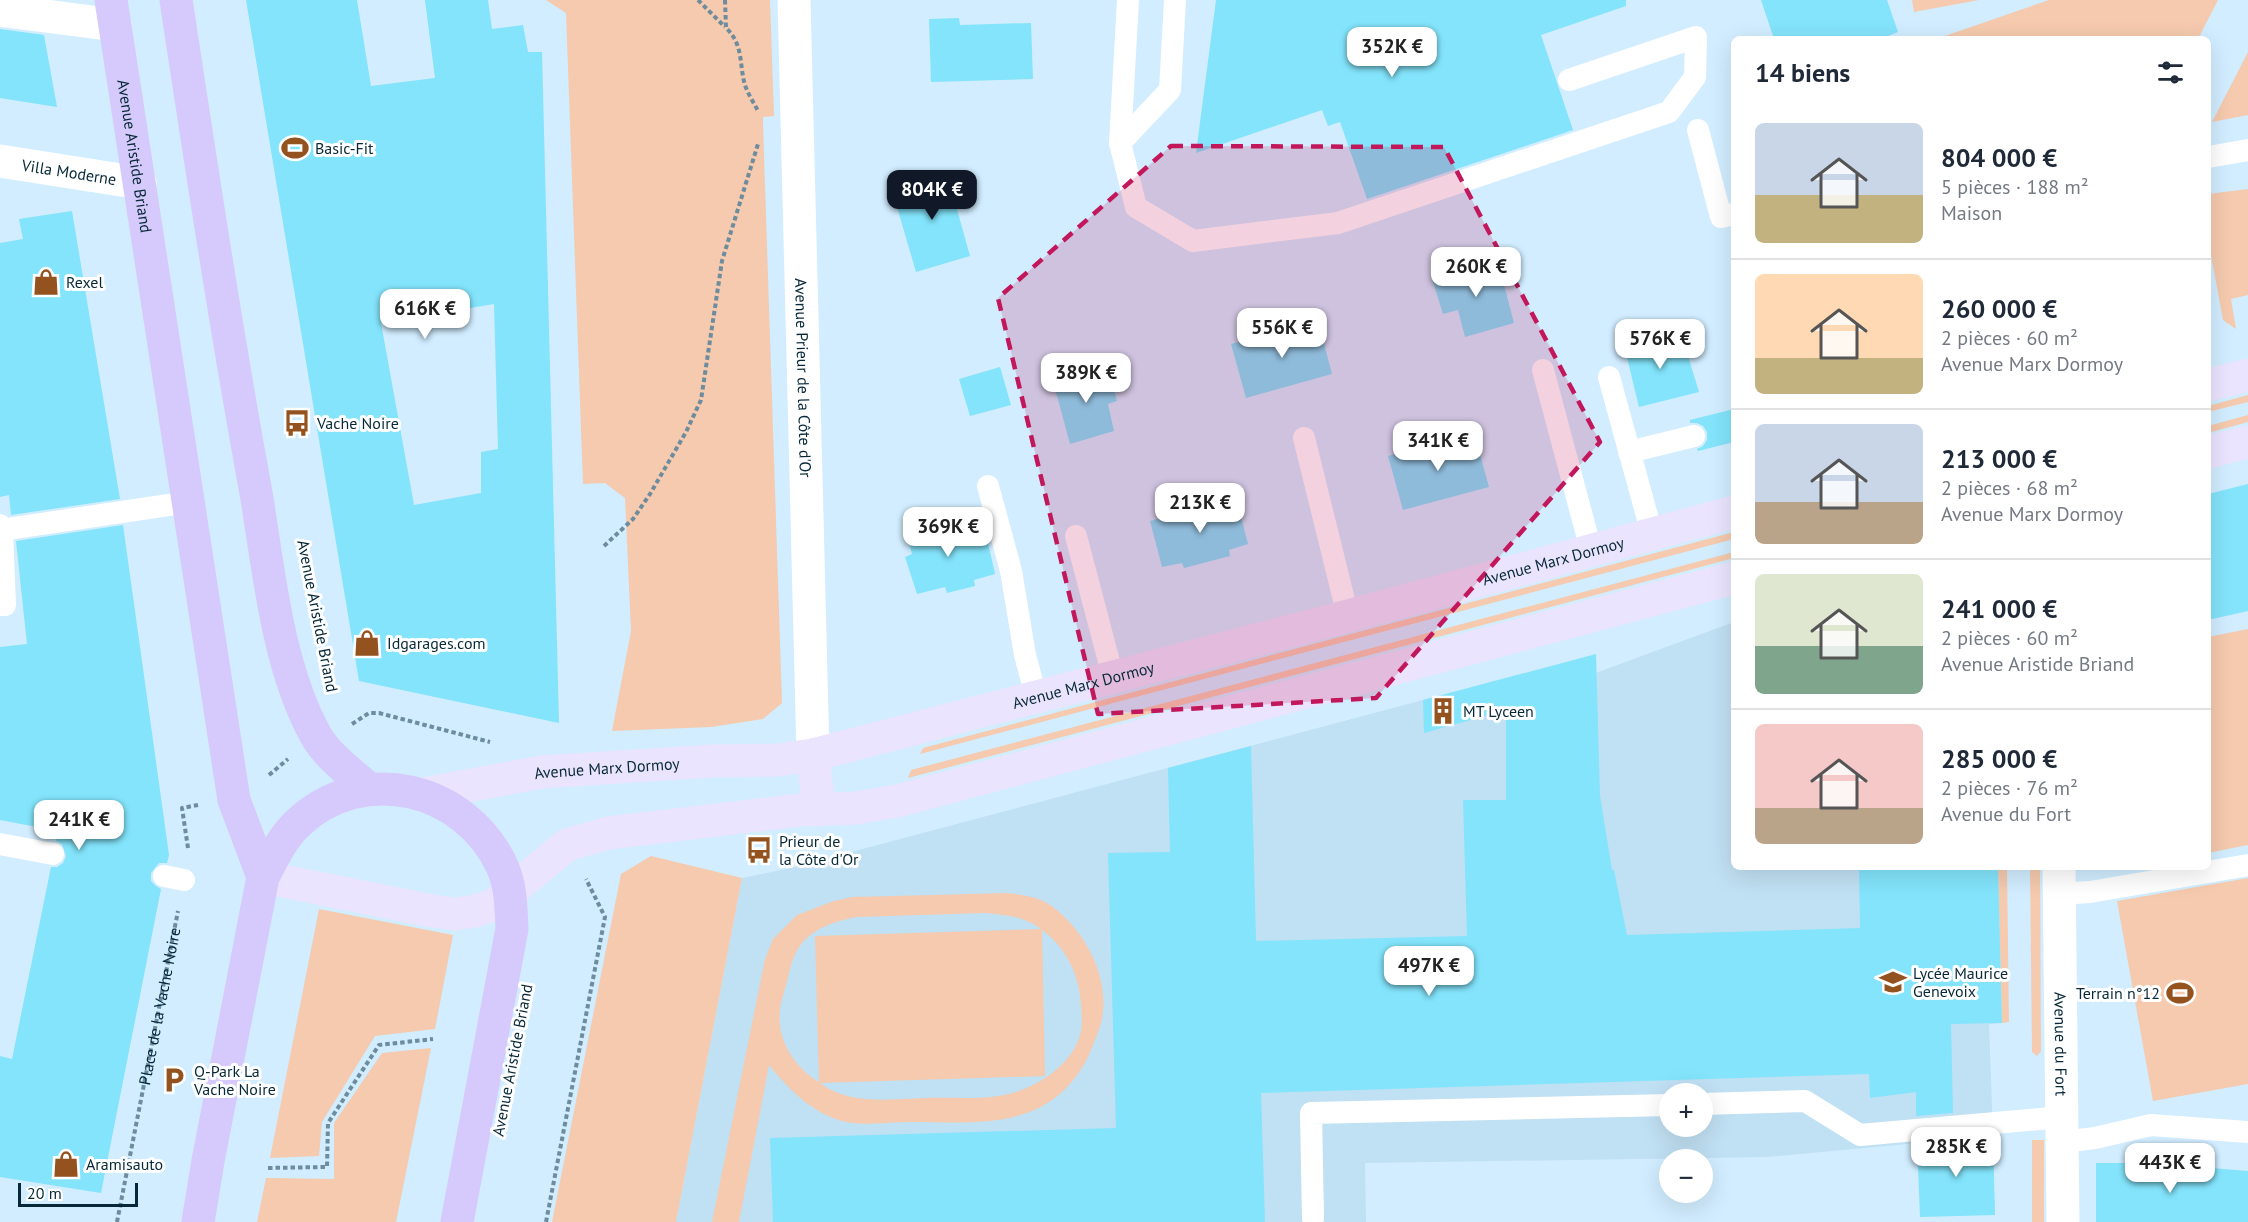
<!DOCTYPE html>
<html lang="fr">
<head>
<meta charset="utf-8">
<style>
  :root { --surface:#fff; --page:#f2f2f3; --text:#1f2937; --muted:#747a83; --line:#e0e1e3; --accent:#111827 }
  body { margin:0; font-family:"PT Sans",sans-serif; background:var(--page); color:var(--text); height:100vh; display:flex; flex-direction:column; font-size:22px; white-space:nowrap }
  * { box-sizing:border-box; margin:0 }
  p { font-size:20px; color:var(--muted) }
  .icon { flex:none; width:33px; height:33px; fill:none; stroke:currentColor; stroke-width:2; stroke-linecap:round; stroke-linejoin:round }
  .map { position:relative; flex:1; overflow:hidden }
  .drawer { position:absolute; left:1731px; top:36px; width:480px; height:834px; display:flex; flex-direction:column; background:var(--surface); border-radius:9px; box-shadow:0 6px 24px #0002 }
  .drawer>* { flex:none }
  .tools { position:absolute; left:1659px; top:1083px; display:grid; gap:12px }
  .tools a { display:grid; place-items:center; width:54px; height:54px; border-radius:50%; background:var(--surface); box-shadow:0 6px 24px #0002; font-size:30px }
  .scale { position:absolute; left:18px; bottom:15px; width:120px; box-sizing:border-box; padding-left:6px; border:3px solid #072838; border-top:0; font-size:16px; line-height:21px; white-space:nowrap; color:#072838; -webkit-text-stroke:4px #fff; paint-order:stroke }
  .price { position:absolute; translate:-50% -51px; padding:0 14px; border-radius:12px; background:#fff; color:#222; font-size:20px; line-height:39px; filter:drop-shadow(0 2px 3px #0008) }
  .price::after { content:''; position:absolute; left:50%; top:36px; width:18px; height:14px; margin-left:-9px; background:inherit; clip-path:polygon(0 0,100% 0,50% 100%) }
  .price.selected { background:var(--accent); color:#fff }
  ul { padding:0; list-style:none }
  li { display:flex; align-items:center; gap:18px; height:150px; padding:0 24px }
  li+li { border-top:2px solid var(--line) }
  li span { display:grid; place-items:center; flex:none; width:168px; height:120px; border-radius:9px; color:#555 }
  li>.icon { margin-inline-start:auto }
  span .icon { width:72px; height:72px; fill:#fffc; stroke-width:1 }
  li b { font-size:26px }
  h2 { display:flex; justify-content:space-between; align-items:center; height:72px; padding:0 24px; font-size:26px }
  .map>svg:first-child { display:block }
</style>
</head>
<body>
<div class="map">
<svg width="2248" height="1222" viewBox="0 0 2248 1222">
  <rect width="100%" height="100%" fill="#d1edff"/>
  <path fill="#c0e0f3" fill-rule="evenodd" d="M1734,622V867H1998L2002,1023L1989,1024L1993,1136L1767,1157L1365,1163L1366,1222H676L742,878L791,868L1457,691L1466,721ZM1670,1094H1702V1126H1670Z"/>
  <g fill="#f5caae" fill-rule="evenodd">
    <polygon points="546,0 770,0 774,116 763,117 763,124 782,703 763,719 711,727 612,731 631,631 625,498 605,483 583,484 566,13"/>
    <polygon points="1912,0 1979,0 1914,12"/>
    <polygon points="2049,0 2218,0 2198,39 1936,39"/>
    <polygon points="2248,52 2248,115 2212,122"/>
    <polygon points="2248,189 2248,295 2231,299 2236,329 2223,320 2208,239 2208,194"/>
    <polygon points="2248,395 2248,402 2208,412 2208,406"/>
    <polygon points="2248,415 2248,422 2208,433 2208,426"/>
    <polygon points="1734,532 1734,539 920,754 923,748"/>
    <polygon points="1734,552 1734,558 908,778 911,770"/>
    <polygon points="2248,629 2248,845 2208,853 2208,637"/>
    <polygon points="651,856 742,878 676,1222 552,1222 621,874"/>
    <polygon points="1998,867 2007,867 2009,1022 2002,1023"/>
    <polygon points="2030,867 2040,867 2041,1051 2037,1056 2032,1052"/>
    <polygon points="2248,878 2248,1084 2153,1101 2117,901"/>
    <path d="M1008,893C1021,895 1036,896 1047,903C1081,925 1107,970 1103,1011C1102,1025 1096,1037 1091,1050C1083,1070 1068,1090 1049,1102C1009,1128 957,1122 911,1122C892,1122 871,1125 852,1123C817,1118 790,1091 769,1065L739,1222H712L765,959L773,939L797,915L834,901L852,897ZM985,913C1005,915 1024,916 1041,929L815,936L819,1082C794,1067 776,1039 780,1009C781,1000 785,990 787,982C790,968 793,954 802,943C816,927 837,921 856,917ZM1042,930C1063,945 1076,968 1080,995C1081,1006 1083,1020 1081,1031C1074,1065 1035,1089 1004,1095C981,1100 950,1097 926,1098C889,1099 851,1106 820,1083L1045,1076Z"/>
    <polygon points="319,909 453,935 435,1029 375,1036 322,1122 319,1156 270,1158"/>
    <polygon points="431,1048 396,1222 257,1222 266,1178 334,1179 334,1123 382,1053"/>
    <rect x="2032" y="1140" width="12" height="82"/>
  </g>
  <g fill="#83e4fb" fill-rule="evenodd">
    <path d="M246,0H357L371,86L435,78L425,0H488L492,29L523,25L528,52H542L559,723L359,681ZM494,304L498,449L481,452V493L414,505L381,323Z"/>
    <polygon points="1216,0 1626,0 1626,6 1541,35 1573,130 1367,199 1340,122 1328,126 1322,110 1196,153"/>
    <polygon points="1761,0 1887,0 1898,32 1880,39 1774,39"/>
    <polygon points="959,18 960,25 1031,23 1033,79 931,82 929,19"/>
    <polygon points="0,29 44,35 57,107 0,98"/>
    <polygon points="946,170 970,256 916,272 897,207 904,202 898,182"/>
    <polygon points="72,211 120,499 11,515 9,495 0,497 0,243 23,239 19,219"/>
    <polygon points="1498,262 1514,323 1465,337 1458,310 1443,314 1432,279"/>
    <polygon points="1318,320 1332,374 1246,398 1231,344"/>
    <polygon points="1674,332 1680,350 1686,349 1699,392 1639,407 1624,345"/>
    <polygon points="1108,366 1117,401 1108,404 1114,431 1070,444 1053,381"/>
    <polygon points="1000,367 1011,405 970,416 959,379"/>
    <polygon points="1734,409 1734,442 1698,451 1697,449 1703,446 1707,440 1707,432 1703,426 1697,423 1690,423 1690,420"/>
    <polygon points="1474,433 1489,487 1403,510 1388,456"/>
    <polygon points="2248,484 2248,611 2208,620 2208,494"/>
    <polygon points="1236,497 1248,544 1229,550 1230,556 1184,568 1182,563 1162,567 1150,521"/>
    <polygon points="965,519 971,539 986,534 995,574 974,580 975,586 947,593 945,587 917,594 905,557 912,554 907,535"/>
    <polygon points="123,525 169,855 167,863 159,863 151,873 151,881 156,886 161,889 101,1193 0,1177 0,1056 12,1059 51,867 57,867 63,863 66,856 62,844 56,841 58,831 0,820 0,647 27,644 16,541"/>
    <polygon points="1596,654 1600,796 1612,870 1614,870 1627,935 1860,928 1859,867 1998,867 2002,1023 1951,1024 1953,1113 1916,1116 1916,1092 1870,1098 1869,1074 1261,1093 1265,1222 773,1222 770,1138 1116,1128 1108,853 1170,852 1168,768 1251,746 1256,941 1467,936 1463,800 1506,800 1506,710 1424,733 1423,700"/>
    <polygon points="1993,1137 1995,1215 1920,1217 1917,1143 1953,1140 1953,1143"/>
    <polygon points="2096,1163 2150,1163 2248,1171 2248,1222 2096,1222"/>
  </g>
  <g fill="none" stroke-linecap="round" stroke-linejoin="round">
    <g stroke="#6d8c9d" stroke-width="4" stroke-dasharray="4.5 3" stroke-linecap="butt">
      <polyline points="698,0 725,27"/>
      <path d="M725,0L726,28C744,45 739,65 745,85C748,94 754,103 758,111"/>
      <polyline points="604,546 633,519 650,494 686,432 701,400 722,261 758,144"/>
      <polyline points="352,724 369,713 379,713 490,742"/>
      <polyline points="269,775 288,759"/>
      <polyline points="188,848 182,808 198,805"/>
      <polyline points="268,1168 327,1167 328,1123 379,1045 433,1039"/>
      <path id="s1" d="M117,1222L178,911"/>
      <polyline points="546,1222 605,917 586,879"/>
    </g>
    <g stroke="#fff" stroke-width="22">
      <polyline points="1128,0 1120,143 1136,207 1193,241 1338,223 1669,112 1695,77 1696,37 1569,80"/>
      <polyline points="1698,130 1721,217 1734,214"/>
      <polyline points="1120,143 1170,90 1175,0"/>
      <polyline points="2208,157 2248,150"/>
      <polyline points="1543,370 1591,550"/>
      <polyline points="1609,377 1652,534"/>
      <polyline points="1304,438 1348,616"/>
      <polyline points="1629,452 1694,436"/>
      <polyline points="988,486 1011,571 1025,655 1036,696"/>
      <polyline points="0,525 2,530 5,605 0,605"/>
      <polyline points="0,530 189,502"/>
      <polyline points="1076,536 1113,677"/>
      <polyline points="0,844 53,854"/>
      <polyline points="164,876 184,880"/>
      <polyline points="2059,894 2090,892 2248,865"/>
      <polyline points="1702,1104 1805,1101 1860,1135 2062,1117"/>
      <polyline points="2062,1142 2095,1138 2151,1125 2248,1132"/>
      <polyline points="1313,1218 1311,1113 1670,1105"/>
    </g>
    <g stroke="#fff" stroke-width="33">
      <path id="s2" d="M794,0L813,755"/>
      <polyline points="0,10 115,25"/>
      <path id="s3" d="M0,161L140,183"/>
      <path id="s4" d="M2059,867L2063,1222"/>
    </g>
    <g stroke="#ebe4fe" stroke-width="33">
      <polyline points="2208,385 2248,375"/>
      <polyline points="2208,452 2248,442"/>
      <polyline points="813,755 819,809"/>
      <path id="s5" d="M423,794L542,772L712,761L778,760L813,755L1348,616L1734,512"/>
      <polyline points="263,877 432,911 455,914 475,911 494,905 567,845 608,833 800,810 856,808 897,801 1734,578"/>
    </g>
    <g stroke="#d6cafc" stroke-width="33">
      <path id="s6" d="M111,0L234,800L263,877"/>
      <path d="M176,0C201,165 226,329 256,493C269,571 277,664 315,734C327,756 350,772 369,789"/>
      <path d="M198,1222L208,1161L263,877C273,858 282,838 298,823C363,762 465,787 502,866C511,886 511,907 512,929L457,1222"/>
    </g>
  </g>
  <path fill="#c2185b" fill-opacity="0.2" stroke="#c2185b" stroke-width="4.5" stroke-dasharray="12 8" stroke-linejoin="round" d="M1171,146L1444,147L1600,442L1376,698L1098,714L998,298Z"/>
  <defs>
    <symbol id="stadium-bare" viewBox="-9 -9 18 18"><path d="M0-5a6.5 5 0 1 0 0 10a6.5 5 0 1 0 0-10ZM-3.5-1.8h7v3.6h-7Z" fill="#93521e" stroke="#fff" stroke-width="2.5" paint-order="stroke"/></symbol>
    <symbol id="shop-bare" viewBox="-9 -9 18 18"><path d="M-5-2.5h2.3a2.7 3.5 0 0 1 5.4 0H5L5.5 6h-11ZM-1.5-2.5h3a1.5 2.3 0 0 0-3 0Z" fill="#93521e" stroke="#fff" stroke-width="2.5" paint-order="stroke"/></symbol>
    <symbol id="bus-bare" viewBox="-9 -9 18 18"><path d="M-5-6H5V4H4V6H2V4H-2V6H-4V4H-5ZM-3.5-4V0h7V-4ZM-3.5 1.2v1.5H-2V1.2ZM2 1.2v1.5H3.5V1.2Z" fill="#93521e" stroke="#fff" stroke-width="2.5" paint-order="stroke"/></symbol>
    <symbol id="building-bare" viewBox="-9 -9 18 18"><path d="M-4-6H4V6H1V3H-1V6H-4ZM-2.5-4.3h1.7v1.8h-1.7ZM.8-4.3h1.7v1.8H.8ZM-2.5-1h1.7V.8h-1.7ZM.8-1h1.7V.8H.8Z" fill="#93521e" stroke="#fff" stroke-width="2.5" paint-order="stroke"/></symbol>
    <symbol id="school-bare" viewBox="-9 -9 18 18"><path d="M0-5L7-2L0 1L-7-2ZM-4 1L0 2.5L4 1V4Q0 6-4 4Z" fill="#93521e" stroke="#fff" stroke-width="2.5" paint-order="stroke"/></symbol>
    <symbol id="parking-bare" viewBox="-9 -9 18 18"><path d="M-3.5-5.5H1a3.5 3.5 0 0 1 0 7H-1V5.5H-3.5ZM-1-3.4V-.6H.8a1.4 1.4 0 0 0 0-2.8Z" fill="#93521e" stroke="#fff" stroke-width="2.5" paint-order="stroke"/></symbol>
  </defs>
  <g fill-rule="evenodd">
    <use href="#stadium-bare" x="276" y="129" width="38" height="38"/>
    <use href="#shop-bare" x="27" y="263" width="38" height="38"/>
    <use href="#bus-bare" x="278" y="404" width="38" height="38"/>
    <use href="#shop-bare" x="348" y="624" width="38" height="38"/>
    <use href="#building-bare" x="1424" y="692" width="38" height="38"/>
    <use href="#bus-bare" x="740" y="831" width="38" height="38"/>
    <use href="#school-bare" x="1874" y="963" width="38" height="38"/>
    <use href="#stadium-bare" x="2161" y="974" width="38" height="38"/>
    <use href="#parking-bare" x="155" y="1061" width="38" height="38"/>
    <use href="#shop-bare" x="47" y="1145" width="38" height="38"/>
  </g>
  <g text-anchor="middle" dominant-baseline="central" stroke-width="6" stroke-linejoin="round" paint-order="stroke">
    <g font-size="16" fill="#072838" stroke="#fff" text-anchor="start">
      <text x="315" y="148">Basic-Fit</text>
      <text x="66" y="282">Rexel</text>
      <text x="317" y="423">Vache Noire</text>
      <text x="387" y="643">Idgarages.com</text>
      <text x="1463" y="711">MT Lyceen</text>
      <text x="779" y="841">Prieur de<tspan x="779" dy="18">la Côte d'Or</tspan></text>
      <text x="1913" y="973">Lycée Maurice<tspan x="1913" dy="18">Genevoix</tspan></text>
      <text x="2160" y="993" text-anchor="end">Terrain n°12</text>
      <text x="194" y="1071">Q-Park La<tspan x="194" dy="18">Vache Noire</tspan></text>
      <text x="86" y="1164">Aramisauto</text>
    </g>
    <g font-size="16" fill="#072838" stroke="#fff">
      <text stroke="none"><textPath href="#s6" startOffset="158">Avenue Aristide Briand</textPath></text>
      <text stroke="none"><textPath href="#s3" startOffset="70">Villa Moderne</textPath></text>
      <text stroke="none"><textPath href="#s2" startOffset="378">Avenue Prieur de la Côte d'Or</textPath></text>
      <text stroke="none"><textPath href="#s5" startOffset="1158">Avenue Marx Dormoy</textPath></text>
      <text transform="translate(318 616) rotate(79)">Avenue Aristide Briand</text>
      <text stroke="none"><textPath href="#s5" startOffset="672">Avenue Marx Dormoy</textPath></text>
      <text stroke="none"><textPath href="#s5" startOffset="186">Avenue Marx Dormoy</textPath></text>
      <text stroke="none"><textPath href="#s1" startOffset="220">Place de la Vache Noire</textPath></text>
      <text stroke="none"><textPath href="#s4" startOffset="177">Avenue du Fort</textPath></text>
      <text transform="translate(512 1060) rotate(-79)">Avenue Aristide Briand</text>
    </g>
  </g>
</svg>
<div class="tools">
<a>+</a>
<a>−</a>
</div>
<div class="scale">20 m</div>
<b class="price" style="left:1392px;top:78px">352K €</b>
<b class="price selected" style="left:932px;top:221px">804K €</b>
<b class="price" style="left:1476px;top:298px">260K €</b>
<b class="price" style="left:425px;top:340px">616K €</b>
<b class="price" style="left:1282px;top:359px">556K €</b>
<b class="price" style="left:1660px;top:370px">576K €</b>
<b class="price" style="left:1086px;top:404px">389K €</b>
<b class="price" style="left:1438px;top:472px">341K €</b>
<b class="price" style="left:1200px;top:534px">213K €</b>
<b class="price" style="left:948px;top:558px">369K €</b>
<b class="price" style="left:79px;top:851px">241K €</b>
<b class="price" style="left:1429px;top:997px">497K €</b>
<b class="price" style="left:1956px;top:1178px">285K €</b>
<b class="price" style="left:2170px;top:1194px">443K €</b>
<section class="drawer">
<h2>14 biens<svg class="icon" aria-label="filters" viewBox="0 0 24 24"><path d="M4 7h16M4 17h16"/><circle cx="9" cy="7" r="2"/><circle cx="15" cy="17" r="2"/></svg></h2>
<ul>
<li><span style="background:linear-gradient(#c9d6e8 60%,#c2b280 0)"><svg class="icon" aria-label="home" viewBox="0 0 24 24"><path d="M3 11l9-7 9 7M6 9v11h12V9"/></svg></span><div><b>804 000 €</b><p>5 pièces · 188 m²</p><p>Maison</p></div></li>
<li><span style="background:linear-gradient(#ffd9b3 70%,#c2b280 0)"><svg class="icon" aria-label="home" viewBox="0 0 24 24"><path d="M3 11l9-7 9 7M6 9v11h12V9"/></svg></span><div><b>260 000 €</b><p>2 pièces · 60 m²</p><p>Avenue Marx Dormoy</p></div></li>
<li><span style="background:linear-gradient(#c9d6e8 65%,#b9a48a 0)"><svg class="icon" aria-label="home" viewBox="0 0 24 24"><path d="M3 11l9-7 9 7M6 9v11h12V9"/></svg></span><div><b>213 000 €</b><p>2 pièces · 68 m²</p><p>Avenue Marx Dormoy</p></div></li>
<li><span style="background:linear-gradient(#dfe7d0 60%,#7fa58c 0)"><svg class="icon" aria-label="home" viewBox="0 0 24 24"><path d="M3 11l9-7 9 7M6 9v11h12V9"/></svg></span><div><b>241 000 €</b><p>2 pièces · 60 m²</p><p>Avenue Aristide Briand</p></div></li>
<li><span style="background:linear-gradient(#f6c9c9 70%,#b9a48a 0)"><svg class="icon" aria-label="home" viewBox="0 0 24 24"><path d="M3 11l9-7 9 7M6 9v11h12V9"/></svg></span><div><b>285 000 €</b><p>2 pièces · 76 m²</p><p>Avenue du Fort</p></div></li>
</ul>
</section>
</div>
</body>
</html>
